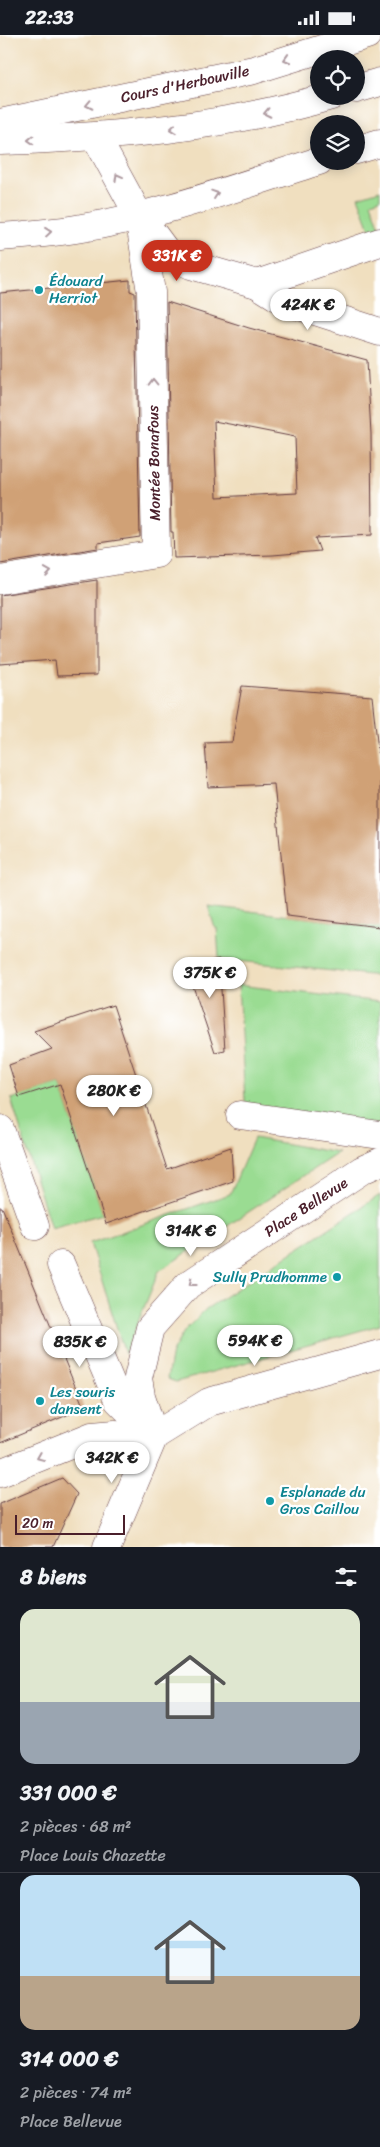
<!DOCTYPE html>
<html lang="fr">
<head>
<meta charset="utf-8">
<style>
  :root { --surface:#171b24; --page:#242831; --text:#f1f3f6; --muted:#9ea1a6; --line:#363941; --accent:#c8321e }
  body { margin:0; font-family:Sriracha,sans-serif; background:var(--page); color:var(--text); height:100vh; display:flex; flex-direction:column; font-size:19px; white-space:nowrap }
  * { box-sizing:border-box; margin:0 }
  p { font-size:16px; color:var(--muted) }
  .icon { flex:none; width:28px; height:28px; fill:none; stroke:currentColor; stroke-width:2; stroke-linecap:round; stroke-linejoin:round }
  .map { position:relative; height:1512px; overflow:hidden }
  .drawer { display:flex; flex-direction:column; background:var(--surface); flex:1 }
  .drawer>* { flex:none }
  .fabs { position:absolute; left:310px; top:15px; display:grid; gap:10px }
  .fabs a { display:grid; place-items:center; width:55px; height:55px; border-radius:50%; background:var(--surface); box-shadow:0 2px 12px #0003; font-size:25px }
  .scale { position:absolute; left:15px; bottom:12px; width:110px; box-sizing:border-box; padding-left:5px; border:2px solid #4a1f2b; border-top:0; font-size:14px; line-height:18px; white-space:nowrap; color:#4a1f2b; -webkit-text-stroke:4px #fff; paint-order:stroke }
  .price { position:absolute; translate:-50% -42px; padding:0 11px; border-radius:18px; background:#fff; color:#222; font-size:16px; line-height:32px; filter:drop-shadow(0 1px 2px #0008) }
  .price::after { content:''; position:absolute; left:50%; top:30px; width:15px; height:11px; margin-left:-8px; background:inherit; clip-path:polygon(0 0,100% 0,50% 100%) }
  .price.current { background:var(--accent); color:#fff }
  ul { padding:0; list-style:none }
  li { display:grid; align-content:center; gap:10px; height:265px; padding:0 20px }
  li+li { border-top:1px solid var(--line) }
  li span { display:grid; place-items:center; height:155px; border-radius:15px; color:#555 }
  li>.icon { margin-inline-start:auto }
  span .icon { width:90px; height:90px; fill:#fffc; stroke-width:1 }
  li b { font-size:21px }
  h2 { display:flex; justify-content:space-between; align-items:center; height:60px; padding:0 20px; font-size:21px }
  .status { display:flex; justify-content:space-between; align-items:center; height:35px; padding:0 25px; background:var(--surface); direction:ltr }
  .status svg { height:14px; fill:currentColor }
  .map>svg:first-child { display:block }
</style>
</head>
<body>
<div class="status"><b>22:33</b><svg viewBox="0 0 49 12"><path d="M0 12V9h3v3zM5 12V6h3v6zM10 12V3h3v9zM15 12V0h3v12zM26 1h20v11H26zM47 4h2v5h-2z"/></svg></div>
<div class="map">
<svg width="380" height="1512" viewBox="0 0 380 1512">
  <rect width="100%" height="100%" fill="#fff"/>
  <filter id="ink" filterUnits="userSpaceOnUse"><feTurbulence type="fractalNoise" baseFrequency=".02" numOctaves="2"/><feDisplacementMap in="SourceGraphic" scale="10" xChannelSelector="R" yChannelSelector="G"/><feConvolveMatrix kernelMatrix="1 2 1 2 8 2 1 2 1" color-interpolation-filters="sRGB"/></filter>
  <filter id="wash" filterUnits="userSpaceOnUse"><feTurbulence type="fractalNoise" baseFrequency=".0096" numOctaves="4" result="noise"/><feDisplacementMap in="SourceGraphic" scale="20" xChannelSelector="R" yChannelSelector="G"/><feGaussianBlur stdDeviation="1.12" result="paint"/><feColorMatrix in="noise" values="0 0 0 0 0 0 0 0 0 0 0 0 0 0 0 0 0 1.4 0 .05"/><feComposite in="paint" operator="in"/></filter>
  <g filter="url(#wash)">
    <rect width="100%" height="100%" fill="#f0dfbf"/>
    <g fill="#9adc92" stroke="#727e5e">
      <polygon points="380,155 380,164 371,167 380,193 371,196 358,162"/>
      <polygon points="208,871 380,892 380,941 219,924 217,893 215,893"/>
      <polygon points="238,950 380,967 380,1102 246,1081"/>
      <polygon points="60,1049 103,1179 51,1193 11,1064"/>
      <polygon points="254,1103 338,1118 159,1236 125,1319 90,1208 230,1159"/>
      <polygon points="380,1160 380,1290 176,1347 167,1344 172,1317 185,1295 206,1274"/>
    </g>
    <g id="blocks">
      <g fill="#d0a176" fill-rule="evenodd">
        <polygon points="130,245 130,256 135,258 140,502 98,508 98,513 0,529 0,258"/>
        <path d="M167,267L249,293L367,325L371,399L372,500L315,503L320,516L273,520L174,523L173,497H171ZM214,386L295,402L297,458L217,462Z"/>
        <polygon points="97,545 97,640 57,641 55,625 0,629 0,560"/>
        <polygon points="242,651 372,661 380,734 380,892 287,881 274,749 208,752 205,708 232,707"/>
        <polygon points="219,924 225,1015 215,1017 186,930"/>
        <polygon points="113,970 167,1134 231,1112 233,1146 106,1189 60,1049 19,1062 9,1030 52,1014 34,996"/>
        <polygon points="0,1172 2,1172 84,1373 0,1408"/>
        <polygon points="62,1443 77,1459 53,1512 0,1512 0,1469"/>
      </g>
    </g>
  </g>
  <g filter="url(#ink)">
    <use href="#blocks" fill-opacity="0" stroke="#633c41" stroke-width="1"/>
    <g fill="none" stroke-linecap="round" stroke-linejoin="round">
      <defs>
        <g id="minor">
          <polyline points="142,184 168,219 191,230 257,249 284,266 380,297"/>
          <polyline points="257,249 380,207"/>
          <polyline points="0,545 156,519 151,257 139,181"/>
          <polyline points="240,1080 380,1100"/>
          <polyline points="0,1094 35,1191"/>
          <polyline points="61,1230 118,1365 149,1396"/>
          <polyline points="154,1401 141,1361 138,1343 150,1293 188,1250 362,1135 380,1127"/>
          <polyline points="154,1401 209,1367 380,1319"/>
          <polyline points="0,1438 92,1401 115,1399 154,1401"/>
          <polyline points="107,1512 154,1401"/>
        </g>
        <g id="major">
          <polyline points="356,54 380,47"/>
          <polyline points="0,88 254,35 367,0"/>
          <polyline points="96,102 139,181"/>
          <path d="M0,106C114,102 221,93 331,61"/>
          <polyline points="356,115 380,108"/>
          <path d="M0,202C25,200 51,198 76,194C159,181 239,151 319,126"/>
        </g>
      </defs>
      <use href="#minor" stroke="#633c41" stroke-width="29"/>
      <use href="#major" stroke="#633c41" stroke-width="29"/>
      <use href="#minor" stroke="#fff" stroke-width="28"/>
      <use href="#major" stroke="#fff" stroke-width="28"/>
    </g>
    <defs><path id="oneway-chevron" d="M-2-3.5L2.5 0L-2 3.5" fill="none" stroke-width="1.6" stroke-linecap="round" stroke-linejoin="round" transform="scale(1.25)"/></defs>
    <g stroke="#ae9aa0">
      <use href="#oneway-chevron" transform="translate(287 24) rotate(163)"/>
      <use href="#oneway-chevron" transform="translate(89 70) rotate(168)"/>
      <use href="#oneway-chevron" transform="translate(267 78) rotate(168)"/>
      <use href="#oneway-chevron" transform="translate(173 94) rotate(174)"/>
      <use href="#oneway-chevron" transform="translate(31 105) rotate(178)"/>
      <use href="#oneway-chevron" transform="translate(118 142) rotate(-119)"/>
      <use href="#oneway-chevron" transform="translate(215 159) rotate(-19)"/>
      <use href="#oneway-chevron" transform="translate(48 197) rotate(-6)"/>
      <use href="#oneway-chevron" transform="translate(153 347) rotate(-91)"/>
      <use href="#oneway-chevron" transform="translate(48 537) rotate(-9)"/>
      <use href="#oneway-chevron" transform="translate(192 1248) rotate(143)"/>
      <use href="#oneway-chevron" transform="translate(40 1422) rotate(158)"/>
    </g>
  </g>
  <g fill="#0f9aa8" stroke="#fff" stroke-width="2">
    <circle cx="39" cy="255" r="5"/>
    <circle cx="337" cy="1242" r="5"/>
    <circle cx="40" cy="1366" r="5"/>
    <circle cx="270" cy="1466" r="5"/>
  </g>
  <g text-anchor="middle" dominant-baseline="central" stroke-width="4.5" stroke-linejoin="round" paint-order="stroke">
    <g font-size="15" fill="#4a1f2b" stroke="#fff">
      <text transform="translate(185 49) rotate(-12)">Cours d'Herbouville</text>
      <text transform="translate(154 428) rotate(-91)">Montée Bonafous</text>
      <text transform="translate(306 1172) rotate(-33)">Place Bellevue</text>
    </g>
    <g font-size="15" fill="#0d838f" stroke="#fff" text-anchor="start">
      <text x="49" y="246">Édouard<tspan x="49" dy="17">Herriot</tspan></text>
      <text x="327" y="1242" text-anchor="end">Sully Prudhomme</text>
      <text x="50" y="1357">Les souris<tspan x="50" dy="17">dansent</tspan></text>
      <text x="280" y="1457">Esplanade du<tspan x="280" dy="17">Gros Caillou</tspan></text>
    </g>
  </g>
</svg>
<div class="fabs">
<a><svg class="icon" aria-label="locate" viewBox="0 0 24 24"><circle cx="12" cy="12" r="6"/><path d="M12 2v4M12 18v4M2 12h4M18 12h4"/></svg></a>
<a><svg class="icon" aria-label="layers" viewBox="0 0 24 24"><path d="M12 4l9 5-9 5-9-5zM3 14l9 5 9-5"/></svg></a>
</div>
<div class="scale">20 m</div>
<b class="price current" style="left:177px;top:247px">331K €</b>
<b class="price" style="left:308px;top:296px">424K €</b>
<b class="price" style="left:210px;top:964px">375K €</b>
<b class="price" style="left:114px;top:1082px">280K €</b>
<b class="price" style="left:191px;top:1222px">314K €</b>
<b class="price" style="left:255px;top:1332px">594K €</b>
<b class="price" style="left:80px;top:1333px">835K €</b>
<b class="price" style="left:112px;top:1449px">342K €</b>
</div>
<section class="drawer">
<h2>8 biens<svg class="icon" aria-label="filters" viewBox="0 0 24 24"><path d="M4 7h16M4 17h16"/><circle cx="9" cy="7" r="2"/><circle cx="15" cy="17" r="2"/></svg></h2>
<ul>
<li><span style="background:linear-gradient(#dfe7d0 60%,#9aa5b1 0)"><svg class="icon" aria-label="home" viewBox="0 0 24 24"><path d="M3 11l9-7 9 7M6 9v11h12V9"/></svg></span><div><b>331 000 €</b><p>2 pièces · 68 m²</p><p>Place Louis Chazette</p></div></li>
<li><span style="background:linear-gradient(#bfe0f5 65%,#b9a48a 0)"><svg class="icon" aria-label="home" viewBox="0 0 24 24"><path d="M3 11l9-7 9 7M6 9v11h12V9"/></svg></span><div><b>314 000 €</b><p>2 pièces · 74 m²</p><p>Place Bellevue</p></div></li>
</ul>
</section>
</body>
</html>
